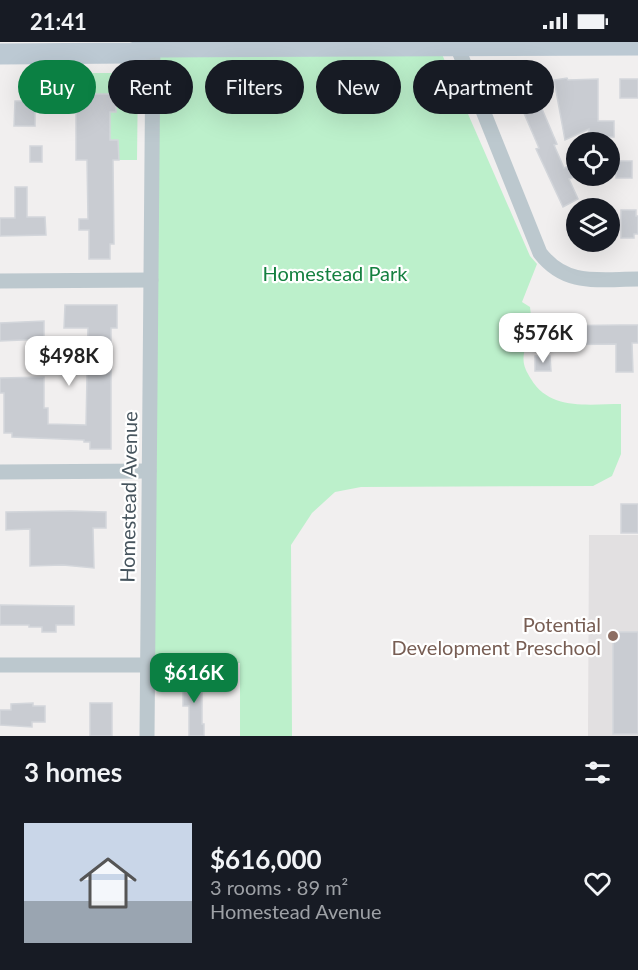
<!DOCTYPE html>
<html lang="en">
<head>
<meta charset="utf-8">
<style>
  :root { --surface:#171b24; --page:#20242c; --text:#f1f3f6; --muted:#9ea1a6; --line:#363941; --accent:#0b8043 }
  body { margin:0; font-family:Lato,sans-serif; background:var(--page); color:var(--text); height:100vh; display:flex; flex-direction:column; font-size:22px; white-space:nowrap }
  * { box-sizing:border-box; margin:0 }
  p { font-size:20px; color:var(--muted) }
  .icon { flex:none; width:33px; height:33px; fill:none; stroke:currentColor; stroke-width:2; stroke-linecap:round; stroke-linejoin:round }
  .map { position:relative; height:694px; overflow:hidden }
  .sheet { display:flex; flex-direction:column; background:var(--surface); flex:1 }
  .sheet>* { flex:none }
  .hud { position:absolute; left:18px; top:18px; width:603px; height:54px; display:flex; gap:12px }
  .tools { position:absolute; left:566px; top:90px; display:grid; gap:12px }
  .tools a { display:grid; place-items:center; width:54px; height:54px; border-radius:50%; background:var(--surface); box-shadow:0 6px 24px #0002; font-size:30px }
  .price { position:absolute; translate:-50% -51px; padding:0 14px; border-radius:12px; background:#fff; color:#222; font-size:20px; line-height:39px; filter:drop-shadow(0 2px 3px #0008) }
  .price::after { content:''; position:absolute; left:50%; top:36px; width:18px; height:14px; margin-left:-9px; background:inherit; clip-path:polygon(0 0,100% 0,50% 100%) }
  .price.selected { background:var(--accent); color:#fff }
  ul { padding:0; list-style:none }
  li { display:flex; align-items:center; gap:18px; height:150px; padding:0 24px }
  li+li { border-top:2px solid var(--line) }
  li span { display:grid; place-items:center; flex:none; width:168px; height:120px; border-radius:0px; color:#555 }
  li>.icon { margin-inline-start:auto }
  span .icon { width:72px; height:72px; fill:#fffc; stroke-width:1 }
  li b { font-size:26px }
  h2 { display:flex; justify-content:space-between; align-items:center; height:72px; padding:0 24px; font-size:26px }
  .chip { padding:0 21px; border-radius:27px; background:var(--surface); box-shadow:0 6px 24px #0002; font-size:21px; line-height:54px }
  .chip.selected { background:var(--accent); color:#fff }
  .status { display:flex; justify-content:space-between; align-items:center; height:42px; padding:0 30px; background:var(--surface); direction:ltr }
  .status svg { height:16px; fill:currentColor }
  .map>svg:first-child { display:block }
</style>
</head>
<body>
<div class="status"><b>21:41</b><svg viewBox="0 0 49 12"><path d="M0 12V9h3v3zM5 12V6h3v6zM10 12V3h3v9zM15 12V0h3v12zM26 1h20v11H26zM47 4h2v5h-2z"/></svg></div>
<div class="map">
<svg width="638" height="694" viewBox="0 0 638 694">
  <rect width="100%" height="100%" fill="#f1efef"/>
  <polygon fill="#e2e0e1" points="589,493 638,493 638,694 588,694"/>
  <g fill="#bcf0cb">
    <path d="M153,5L441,10L530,214L537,222L522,260L530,265C533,283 526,295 524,311C522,322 526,329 531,337C550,369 589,362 621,362V412L612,434L593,444L361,445L335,450L312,471L291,503L292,694H240V621L147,623Z"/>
    <polygon points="72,31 138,31 137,118 119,118 118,98 110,98 110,70 116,70 116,52 72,52"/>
  </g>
  <g fill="#c9ccd2" stroke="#d3d6db" stroke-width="1.5">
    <polygon points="525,27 557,102 554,103 564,126 576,121 576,134 569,137 578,157 563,165 536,107 539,106 508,34"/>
    <polygon points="567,36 568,38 598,37 598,79 614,79 614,95 589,95 589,87 565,98 554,38"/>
    <rect x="620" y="37" width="18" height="19"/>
    <polygon points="252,43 274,46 272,64 249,61"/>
    <polygon points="72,52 116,52 116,70 110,70 110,98 118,98 119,118 113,118 114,202 110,202 110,217 89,217 89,188 79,188 79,177 88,177 87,118 76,118 76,70 72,70"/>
    <polygon points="15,59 35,59 35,84 14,84"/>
    <rect x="30" y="104" width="12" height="16"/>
    <rect x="616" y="119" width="16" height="17"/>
    <polygon points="15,145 27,145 27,175 45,175 46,193 0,194 0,176 15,176"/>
    <polygon points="621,168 636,168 636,174 638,174 638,192 634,192 634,196 621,196"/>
    <polygon points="65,263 117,263 117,286 111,286 111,407 90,407 90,400 84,400 84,398 12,395 12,391 4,391 4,351 0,351 0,336 44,335 44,366 48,366 48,382 86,383 88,286 64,286"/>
    <polygon points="44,279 44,297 0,299 0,281"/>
    <polygon points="621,283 638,283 638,301 632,301 633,330 616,330 616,302 545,303 545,284"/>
    <polygon points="535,314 550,314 551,329 535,329"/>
    <rect x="621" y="462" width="17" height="29"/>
    <polygon points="71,469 106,470 106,486 93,486 94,526 63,523 30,524 30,487 6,488 6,470"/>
    <polygon points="0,563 74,564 74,583 56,583 56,590 42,590 42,585 29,585 29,583 0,583"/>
    <rect x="613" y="590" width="25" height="102"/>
    <polygon points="183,634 202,634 202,682 204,682 204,694 189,694 189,664 183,664"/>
    <polygon points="33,661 33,664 45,664 45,680 32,680 32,685 0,683 0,668 11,668 11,662"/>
    <rect x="90" y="661" width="22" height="33"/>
  </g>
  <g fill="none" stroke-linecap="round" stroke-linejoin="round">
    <g stroke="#bcc8ce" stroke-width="15">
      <path d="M457,4L540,211C566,245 599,237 638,237"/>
      <polyline points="0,239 151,238"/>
      <polyline points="0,430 149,429"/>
      <polyline points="0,623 147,623"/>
      <polyline points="147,694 153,0"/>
    </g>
    <polyline stroke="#bcc9d3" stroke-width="21" points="0,12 132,11 153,5 638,3"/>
  </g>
  <circle fill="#8d6e63" stroke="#fff" stroke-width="2" cx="613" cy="594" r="6"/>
  <g text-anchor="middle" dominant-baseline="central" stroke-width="4.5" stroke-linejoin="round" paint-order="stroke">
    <g font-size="20" fill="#158040" stroke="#fff">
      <text x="335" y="231">Homestead Park</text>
    </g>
    <g font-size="20" fill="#46545d" stroke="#fff">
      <text transform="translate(128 455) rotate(-89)">Homestead Avenue</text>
    </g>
    <g font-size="20" fill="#785e54" stroke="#fff" text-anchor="end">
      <text x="601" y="582">Potential<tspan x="601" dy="23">Development Preschool</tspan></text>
    </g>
  </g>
</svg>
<div class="tools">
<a><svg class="icon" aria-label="locate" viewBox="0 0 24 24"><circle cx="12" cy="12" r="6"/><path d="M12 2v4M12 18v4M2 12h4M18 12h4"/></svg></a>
<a><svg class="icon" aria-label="layers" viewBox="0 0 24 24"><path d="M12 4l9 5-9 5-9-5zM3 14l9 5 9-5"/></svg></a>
</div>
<b class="price" style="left:543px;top:322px">$576K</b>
<b class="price" style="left:69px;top:345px">$498K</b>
<b class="price selected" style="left:194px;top:662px">$616K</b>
<div class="hud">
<a class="chip selected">Buy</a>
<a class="chip">Rent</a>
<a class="chip">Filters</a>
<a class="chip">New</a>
<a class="chip">Apartment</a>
</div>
</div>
<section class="sheet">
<h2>3 homes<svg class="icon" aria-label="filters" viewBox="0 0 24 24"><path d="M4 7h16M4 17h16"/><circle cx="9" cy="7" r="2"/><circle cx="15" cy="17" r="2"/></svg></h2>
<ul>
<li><span style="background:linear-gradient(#c9d6e8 65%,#9aa5b1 0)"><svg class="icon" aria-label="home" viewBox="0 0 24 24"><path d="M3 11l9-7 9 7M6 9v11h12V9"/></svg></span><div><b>$616,000</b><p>3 rooms · 89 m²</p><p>Homestead Avenue</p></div><svg class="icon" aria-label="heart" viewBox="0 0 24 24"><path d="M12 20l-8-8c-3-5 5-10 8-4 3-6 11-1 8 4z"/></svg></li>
</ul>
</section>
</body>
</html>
